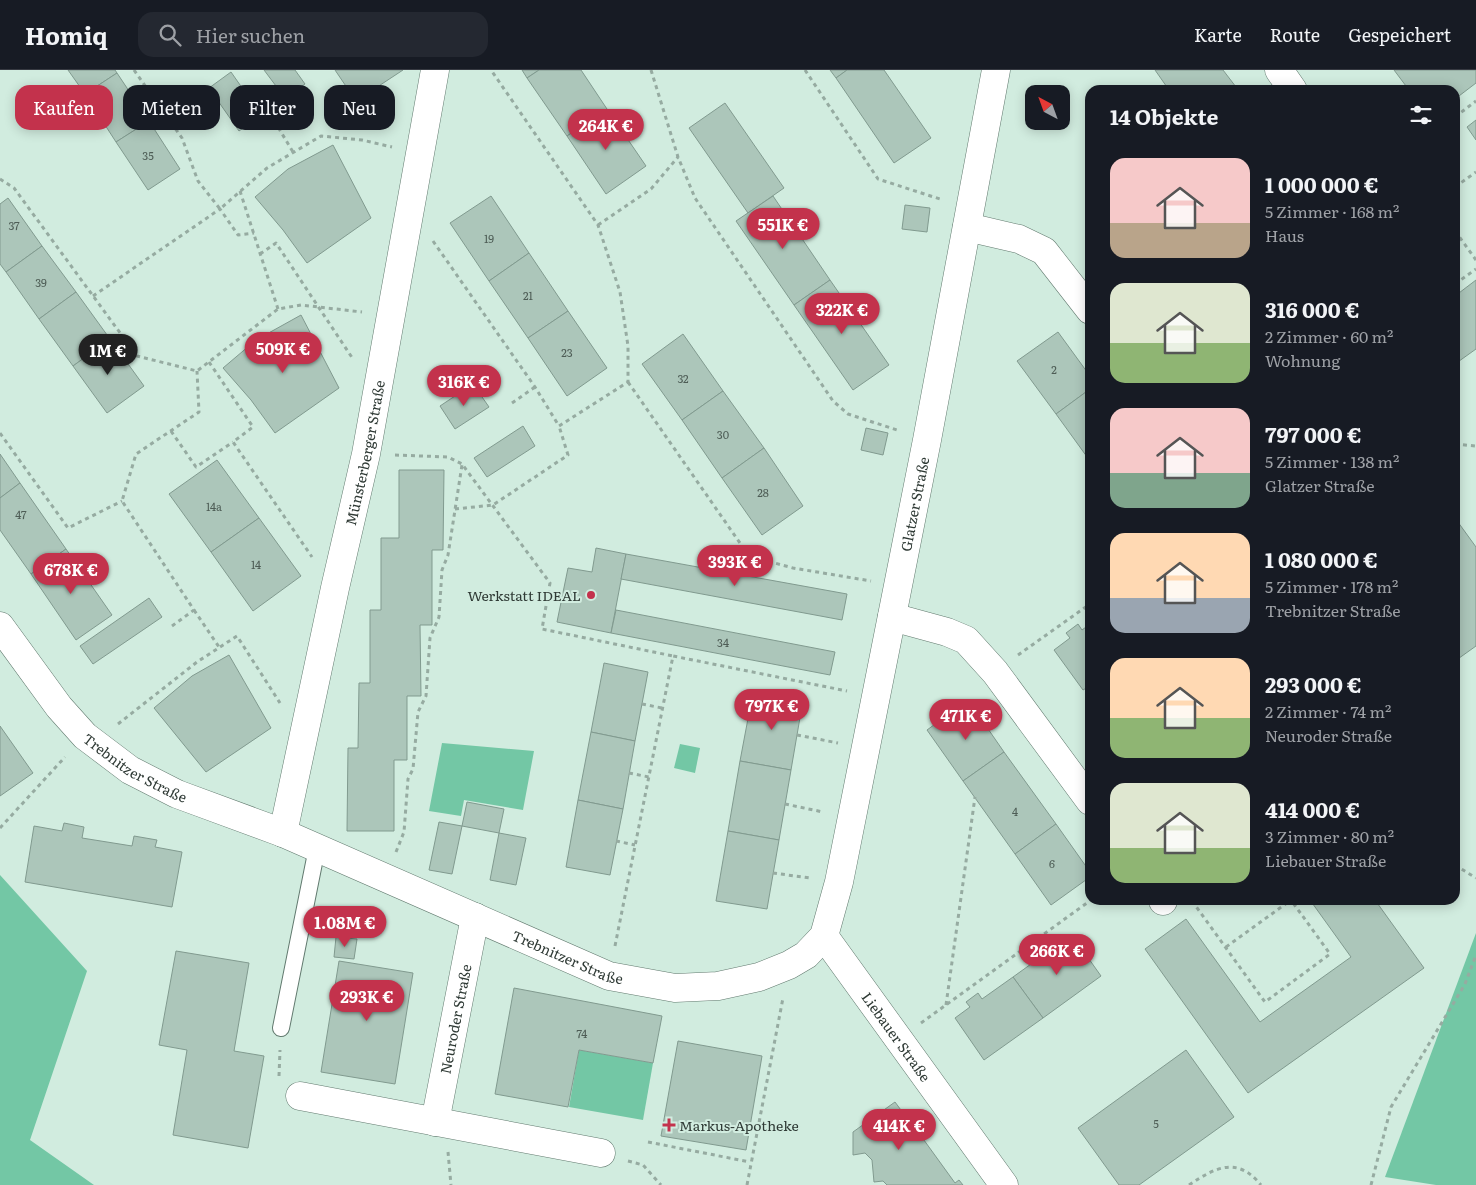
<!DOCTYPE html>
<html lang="de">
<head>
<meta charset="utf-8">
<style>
  :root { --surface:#171b24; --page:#242831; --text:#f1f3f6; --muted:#9ea1a6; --line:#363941; --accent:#c3324c }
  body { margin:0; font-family:Literata,serif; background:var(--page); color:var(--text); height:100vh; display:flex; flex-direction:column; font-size:19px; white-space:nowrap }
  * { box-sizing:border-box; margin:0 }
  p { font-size:16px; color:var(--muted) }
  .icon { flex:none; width:28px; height:28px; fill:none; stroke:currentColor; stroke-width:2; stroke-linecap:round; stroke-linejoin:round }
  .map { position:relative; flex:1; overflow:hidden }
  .drawer { position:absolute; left:1085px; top:15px; width:375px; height:820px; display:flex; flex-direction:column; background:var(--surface); border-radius:15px; box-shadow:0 2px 12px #0003 }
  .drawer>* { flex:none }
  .hud { position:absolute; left:15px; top:15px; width:475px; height:45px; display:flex; gap:10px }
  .needle { width:32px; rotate:319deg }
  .tools { position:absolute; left:1025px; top:15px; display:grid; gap:10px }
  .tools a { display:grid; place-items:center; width:45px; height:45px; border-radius:10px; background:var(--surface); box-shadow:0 2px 12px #0003; font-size:25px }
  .price { position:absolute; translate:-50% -42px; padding:0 11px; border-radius:18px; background:var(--accent); color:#fff; font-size:16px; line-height:32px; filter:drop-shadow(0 1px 2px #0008) }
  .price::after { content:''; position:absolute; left:50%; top:30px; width:15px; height:11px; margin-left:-8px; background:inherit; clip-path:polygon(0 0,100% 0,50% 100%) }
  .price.current { background:#222; color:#fff }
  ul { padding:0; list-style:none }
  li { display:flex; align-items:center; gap:15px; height:125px; padding:0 25px }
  li span { display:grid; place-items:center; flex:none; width:140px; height:100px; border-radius:15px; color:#555 }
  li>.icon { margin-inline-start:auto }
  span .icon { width:60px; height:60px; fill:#fffc; stroke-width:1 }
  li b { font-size:21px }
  h2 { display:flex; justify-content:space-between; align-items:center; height:60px; padding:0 25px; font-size:21px }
  .pill { padding:0 18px; border-radius:15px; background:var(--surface); box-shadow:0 2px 12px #0003; font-size:18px; line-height:45px }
  .pill.current { background:var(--accent); color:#fff }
  header { display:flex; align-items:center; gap:30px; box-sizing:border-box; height:70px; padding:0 25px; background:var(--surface); border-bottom:1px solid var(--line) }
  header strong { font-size:24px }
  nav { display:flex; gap:28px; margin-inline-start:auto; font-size:18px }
  .search { width:350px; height:45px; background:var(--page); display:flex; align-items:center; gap:12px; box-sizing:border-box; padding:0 18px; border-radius:15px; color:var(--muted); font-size:19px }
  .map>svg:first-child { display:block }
</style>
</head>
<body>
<header>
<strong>Homiq</strong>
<div class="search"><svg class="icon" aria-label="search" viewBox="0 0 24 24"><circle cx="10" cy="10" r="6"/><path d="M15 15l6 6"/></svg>Hier suchen</div>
<nav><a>Karte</a><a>Route</a><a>Gespeichert</a></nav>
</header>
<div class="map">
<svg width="1476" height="1115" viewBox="0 0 1476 1115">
  <rect width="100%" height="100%" fill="#d1ecdf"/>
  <g fill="#73c7a5">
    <polygon points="442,673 534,681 523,740 464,730 461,746 429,741"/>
    <polygon points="680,674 700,678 695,703 674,698"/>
    <polygon points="0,805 87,901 30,1070 94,1115 0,1115"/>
    <polygon points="1476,863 1476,1115 1436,1115 1385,1107"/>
    <polygon points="579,980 653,993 643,1050 569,1037"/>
  </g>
  <g fill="#acc6ba" stroke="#819a8f">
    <polygon points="68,0 115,0 117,3 85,24"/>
    <polygon points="264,0 295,0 305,14 285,28"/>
    <polygon points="335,0 403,0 356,31"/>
    <polygon points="522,0 539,0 527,8"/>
    <polygon points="539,0 581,0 607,39 567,66 527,8"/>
    <polygon points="830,0 847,0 836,8"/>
    <polygon points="847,0 884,0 931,68 894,93 836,8"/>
    <polygon points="1155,0 1223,0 1236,17 1231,20 1169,20"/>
    <polygon points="1394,0 1476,0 1476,13 1455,29 1455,20 1409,20"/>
    <polygon points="231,2 261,45 239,61 209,18"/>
    <polygon points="117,3 149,51 116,72 85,24"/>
    <polygon points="725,33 784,118 748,143 689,58"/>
    <polygon points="607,39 646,96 606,124 567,66"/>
    <polygon points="1476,50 1476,70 1467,57"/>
    <polygon points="149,51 180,99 148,120 116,72"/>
    <polygon points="333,75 371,148 307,193 283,160 255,127 288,99"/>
    <polygon points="491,126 529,183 489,211 450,153"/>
    <polygon points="773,126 830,210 794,235 736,151"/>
    <polygon points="8,128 42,176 6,202 0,194 0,134"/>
    <polygon points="905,135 930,138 927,162 902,159"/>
    <polygon points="42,176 76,222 39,249 6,202"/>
    <polygon points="529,183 568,241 528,268 489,211"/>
    <polygon points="830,210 889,295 853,320 794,235"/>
    <polygon points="1476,210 1476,279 1455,294 1455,226"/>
    <polygon points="76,222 110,269 73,296 39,249"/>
    <polygon points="568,241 607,298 567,326 528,268"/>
    <polygon points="301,245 339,318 275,363 251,330 223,298 256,270"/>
    <polygon points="1058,262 1090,306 1090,319 1056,344 1017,291"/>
    <polygon points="683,264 723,321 682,350 642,294"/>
    <polygon points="110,269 144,316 107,343 73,296"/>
    <polygon points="473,314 489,337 455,359 440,336"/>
    <polygon points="1090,319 1090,391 1056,344"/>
    <polygon points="723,321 764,378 722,408 682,350"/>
    <polygon points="523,356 535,376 487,407 474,388"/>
    <polygon points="866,358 888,363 883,385 861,380"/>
    <polygon points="764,378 803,436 762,465 722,408"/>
    <polygon points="0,384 20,413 0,428"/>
    <polygon points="217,390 259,448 211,482 169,424"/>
    <polygon points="399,400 444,400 443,480 432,480 432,555 420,555 421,626 407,626 407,690 394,690 394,761 347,761 348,678 358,678 359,613 370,613 370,540 381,540 381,468 399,468"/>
    <polygon points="20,413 66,479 31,504 0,460 0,428"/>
    <polygon points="259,448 301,506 253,541 211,482"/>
    <polygon points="1455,448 1476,477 1476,576 1455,591"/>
    <polygon points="596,478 626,484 611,563 557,552 568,498 592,502"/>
    <polygon points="66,479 112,545 76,570 31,504"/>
    <polygon points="626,484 847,524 842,550 621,509"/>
    <polygon points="149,528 162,547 93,594 80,576"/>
    <polygon points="616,540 835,582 830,605 611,563"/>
    <polygon points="1078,554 1082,560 1090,554 1090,616 1083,620 1054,580 1070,568 1066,563"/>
    <polygon points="229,585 271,658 206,702 154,638 192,606"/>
    <polygon points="604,593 648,602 635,671 591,662"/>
    <polygon points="753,622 803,630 791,700 740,691"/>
    <polygon points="968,630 1004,682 963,711 927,660"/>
    <polygon points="0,656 33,703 0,726"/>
    <polygon points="591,662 635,671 623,739 578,730"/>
    <polygon points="1004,682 1056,754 1015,784 963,711"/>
    <polygon points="740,691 791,700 779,770 728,761"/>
    <polygon points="578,730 623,739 610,805 566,797"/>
    <polygon points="467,732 504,739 499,763 462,756"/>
    <polygon points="439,752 462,756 452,804 429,800"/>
    <polygon points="64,753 84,757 82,768 132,776 134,766 157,770 155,777 182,782 172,837 25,812 34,756 62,761"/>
    <polygon points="1056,754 1090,802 1090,807 1051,835 1015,784"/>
    <polygon points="728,761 779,770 767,839 716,831"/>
    <polygon points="499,763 526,768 516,815 490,810"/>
    <polygon points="1310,830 1375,830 1424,898 1248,1023 1145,879 1186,849 1260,952 1351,887"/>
    <polygon points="1072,865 1101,906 1043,948 1013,907 1045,884 1041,878 1053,870 1057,875"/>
    <polygon points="336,867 357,869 354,889 334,887"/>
    <polygon points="176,881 249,893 234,981 264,986 248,1078 173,1065 187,980 159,975"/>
    <polygon points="339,891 413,903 395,1014 321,1002"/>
    <polygon points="1013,907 1043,948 984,990 955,948 970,937 966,932 978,923 982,929"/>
    <polygon points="514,918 662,946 653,993 579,980 568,1037 495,1024"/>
    <polygon points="678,971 762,986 746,1080 661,1066"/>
    <polygon points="1186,980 1234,1047 1139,1115 1119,1115 1078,1058"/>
    <polygon points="895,1032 912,1055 919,1051 926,1062 921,1066 955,1113 959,1110 963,1115 887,1115 883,1111 874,1112 872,1090 865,1083 853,1085 853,1062"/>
  </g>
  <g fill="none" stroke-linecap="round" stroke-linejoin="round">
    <defs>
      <polyline id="lane" points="281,958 317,778"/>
      <g id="street">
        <polyline points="1279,0 1293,20"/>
        <polyline points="967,157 1019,169 1044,181 1090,240"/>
        <polyline points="892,547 947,562 966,570 995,602 1090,731"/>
        <path id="s1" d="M0,556L59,637L85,666L130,700L177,724L283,763L609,906L675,918L718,916L759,907L789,895L806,885L824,866L839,812L927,370L996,0"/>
        <path id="s2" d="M283,763L335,518L366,384L435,0"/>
        <polyline points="1163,830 1163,831"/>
        <path id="s3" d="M824,866L1004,1115"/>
        <polyline points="300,1026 601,1083"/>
        <path id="s4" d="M435,1052L475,847"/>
      </g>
    </defs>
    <use href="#lane" stroke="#627a6f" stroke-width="18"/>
    <use href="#street" stroke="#627a6f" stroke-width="29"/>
    <g stroke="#96aba1" stroke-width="3" stroke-dasharray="4 4" stroke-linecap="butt">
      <polyline points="134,0 182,68 198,111 220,139 267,98 321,66 362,70 392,77"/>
      <polyline points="651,0 678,87 695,128 833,331 848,344 900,361"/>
      <polyline points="805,0 878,109 943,130"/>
      <polyline points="266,37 293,82"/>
      <polyline points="1455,47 1476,31"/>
      <polyline points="0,109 14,118 137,286 197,301 278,239 301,235 362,242"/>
      <polyline points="1455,117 1476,102"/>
      <polyline points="240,121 278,239"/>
      <polyline points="598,155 651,119 678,87"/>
      <polyline points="1455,161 1476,190"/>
      <polyline points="433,171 535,317 559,356 628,312 628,276 620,222 598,155 491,0"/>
      <polyline points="260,184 276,173 353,289"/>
      <polyline points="1455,214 1476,199"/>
      <polyline points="93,226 220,139 238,165 254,163"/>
      <polyline points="209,292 253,357 233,372 312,487"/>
      <polyline points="628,312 749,486 793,498 871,511"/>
      <polyline points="512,333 535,317"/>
      <polyline points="171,361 196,397 233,372"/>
      <polyline points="0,363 68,458 122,431"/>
      <polyline points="1455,374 1476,376"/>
      <polyline points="395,385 448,387 462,394 550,513 542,559 673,586"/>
      <polyline points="455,439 493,435 568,385 559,356"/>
      <polyline points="194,540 219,577"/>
      <polyline points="172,556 194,540 122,431 136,384 199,342 197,301"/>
      <polyline points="1018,585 1090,534"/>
      <polyline points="642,634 662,638"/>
      <polyline points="118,654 197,592 237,566 280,633"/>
      <polyline points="797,665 838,673"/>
      <polyline points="629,703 649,707"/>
      <polyline points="785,734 823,742"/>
      <polyline points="0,758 65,687"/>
      <polyline points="616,771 635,775"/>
      <polyline points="396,782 404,762 408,709 413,699 418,642 426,626 430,568 439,547 442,500 448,485 462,395"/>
      <polyline points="1455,795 1476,808"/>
      <polyline points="773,803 810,808"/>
      <polyline points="1192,831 1265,932 1330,884 1291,830"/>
      <polyline points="615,876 673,586 847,621"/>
      <polyline points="1226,877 1291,830"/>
      <polyline points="946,935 975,727"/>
      <polyline points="921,953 1091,830"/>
      <polyline points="279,1006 280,980"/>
      <polyline points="648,1072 750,1092"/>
      <polyline points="448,1082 451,1115"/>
      <polyline points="628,1091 643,1095 661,1115"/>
      <polyline points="747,1115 783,928"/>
      <path d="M1189,1115C1216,1097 1237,1086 1261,1115"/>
      <polyline points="1371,1115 1391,1037 1465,914 1476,885"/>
    </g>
    <use href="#lane" stroke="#fff" stroke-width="16"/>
    <use href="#street" stroke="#fff" stroke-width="28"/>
  </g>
  <g fill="#c3324c" stroke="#d1ecdf" stroke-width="2">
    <circle cx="591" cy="525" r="5"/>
    <path d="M666.5 1047.5h5v5h5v5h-5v5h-5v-5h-5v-5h5z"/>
  </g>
  <g text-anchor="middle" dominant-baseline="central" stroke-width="4" stroke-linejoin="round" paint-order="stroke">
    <g font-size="11" fill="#4e5d56">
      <text x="148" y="85">35</text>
      <text x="14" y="155">37</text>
      <text x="489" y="168">19</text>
      <text x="41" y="212">39</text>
      <text x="528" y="225">21</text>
      <text x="567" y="282">23</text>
      <text x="1054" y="299">2</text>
      <text x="683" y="308">32</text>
      <text x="723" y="364">30</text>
      <text x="763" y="422">28</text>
      <text x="214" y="436">14a</text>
      <text x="21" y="444">47</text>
      <text x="256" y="494">14</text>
      <text x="723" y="572">34</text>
      <text x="1015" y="741">4</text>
      <text x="1052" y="793">6</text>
      <text x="582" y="963">74</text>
      <text x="1156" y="1053">5</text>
    </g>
    <g font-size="14" fill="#2f3a35" stroke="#d1ecdf">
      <text stroke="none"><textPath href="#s2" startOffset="389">Münsterberger Straße</textPath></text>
      <text stroke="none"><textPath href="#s1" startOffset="1389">Glatzer Straße</textPath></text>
      <text stroke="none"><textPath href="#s1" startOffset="199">Trebnitzer Straße</textPath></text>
      <text stroke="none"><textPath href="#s1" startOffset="672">Trebnitzer Straße</textPath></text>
      <text stroke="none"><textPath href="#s4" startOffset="105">Neuroder Straße</textPath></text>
      <text stroke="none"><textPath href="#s3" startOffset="124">Liebauer Straße</textPath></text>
    </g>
    <g font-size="14" fill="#2f3a35" stroke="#d1ecdf" text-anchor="end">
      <text x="581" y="525">Werkstatt IDEAL</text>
      <text x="679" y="1055" text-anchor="start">Markus-Apotheke</text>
    </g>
  </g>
</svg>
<div class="tools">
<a><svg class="needle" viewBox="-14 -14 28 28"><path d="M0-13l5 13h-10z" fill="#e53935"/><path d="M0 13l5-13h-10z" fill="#9ea1a6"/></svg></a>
</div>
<b class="price" style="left:606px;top:81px">264K €</b>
<b class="price" style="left:783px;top:180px">551K €</b>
<b class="price" style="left:842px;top:265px">322K €</b>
<b class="price" style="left:283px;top:304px">509K €</b>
<b class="price current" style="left:108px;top:306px">1M €</b>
<b class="price" style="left:464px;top:337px">316K €</b>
<b class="price" style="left:735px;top:517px">393K €</b>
<b class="price" style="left:71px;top:525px">678K €</b>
<b class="price" style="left:772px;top:661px">797K €</b>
<b class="price" style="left:966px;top:671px">471K €</b>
<b class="price" style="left:345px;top:878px">1.08M €</b>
<b class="price" style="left:1057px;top:906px">266K €</b>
<b class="price" style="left:367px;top:952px">293K €</b>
<b class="price" style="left:899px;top:1081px">414K €</b>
<div class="hud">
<a class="pill current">Kaufen</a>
<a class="pill">Mieten</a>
<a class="pill">Filter</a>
<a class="pill">Neu</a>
</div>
<section class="drawer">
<h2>14 Objekte<svg class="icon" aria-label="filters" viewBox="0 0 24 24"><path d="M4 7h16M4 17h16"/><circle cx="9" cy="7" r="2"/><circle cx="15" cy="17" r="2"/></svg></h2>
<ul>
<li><span style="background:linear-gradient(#f6c9c9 65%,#b9a48a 0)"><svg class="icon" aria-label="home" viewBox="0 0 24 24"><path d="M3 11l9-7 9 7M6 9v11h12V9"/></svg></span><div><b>1 000 000 €</b><p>5 Zimmer · 168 m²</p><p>Haus</p></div></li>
<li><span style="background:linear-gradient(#dfe7d0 60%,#8fb573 0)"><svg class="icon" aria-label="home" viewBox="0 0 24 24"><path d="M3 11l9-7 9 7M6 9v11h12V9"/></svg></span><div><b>316 000 €</b><p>2 Zimmer · 60 m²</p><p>Wohnung</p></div></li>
<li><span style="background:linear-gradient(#f6c9c9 65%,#7fa58c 0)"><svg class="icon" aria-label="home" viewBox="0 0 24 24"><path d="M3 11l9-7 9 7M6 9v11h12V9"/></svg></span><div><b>797 000 €</b><p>5 Zimmer · 138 m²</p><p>Glatzer Straße</p></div></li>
<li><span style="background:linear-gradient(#ffd9b3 65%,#9aa5b1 0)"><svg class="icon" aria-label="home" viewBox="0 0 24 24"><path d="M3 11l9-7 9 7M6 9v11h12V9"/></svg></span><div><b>1 080 000 €</b><p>5 Zimmer · 178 m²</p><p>Trebnitzer Straße</p></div></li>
<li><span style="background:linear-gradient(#ffd9b3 60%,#8fb573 0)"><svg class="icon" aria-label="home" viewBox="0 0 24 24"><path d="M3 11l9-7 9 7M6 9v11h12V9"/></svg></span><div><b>293 000 €</b><p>2 Zimmer · 74 m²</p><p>Neuroder Straße</p></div></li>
<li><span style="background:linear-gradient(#dfe7d0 65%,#8fb573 0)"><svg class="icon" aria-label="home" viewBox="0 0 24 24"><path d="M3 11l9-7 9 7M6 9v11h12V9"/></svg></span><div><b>414 000 €</b><p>3 Zimmer · 80 m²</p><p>Liebauer Straße</p></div></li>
</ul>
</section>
</div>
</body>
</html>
